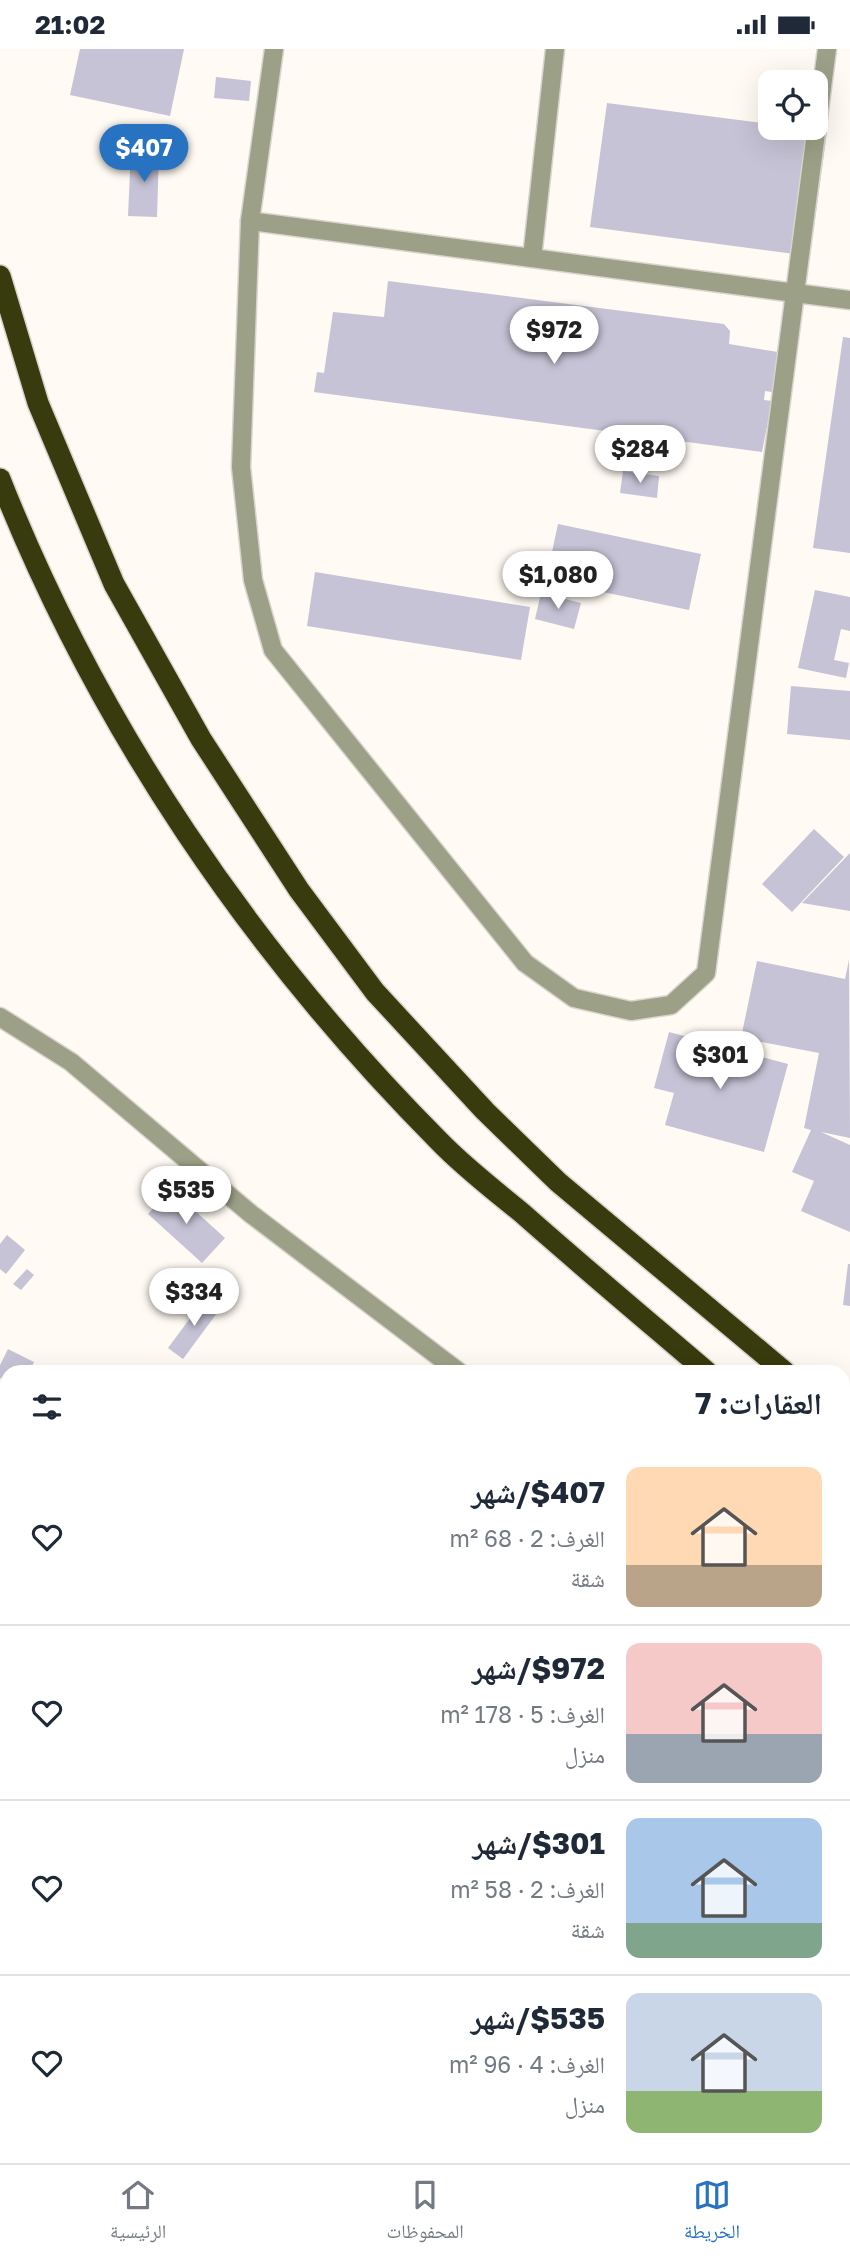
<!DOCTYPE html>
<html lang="ar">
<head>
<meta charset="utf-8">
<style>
  :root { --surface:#fff; --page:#f2f2f3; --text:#1f2937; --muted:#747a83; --line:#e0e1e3; --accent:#2872c2 }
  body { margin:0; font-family:"Golos Text","Noto Naskh Arabic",sans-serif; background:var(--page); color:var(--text); direction:rtl; height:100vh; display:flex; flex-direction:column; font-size:26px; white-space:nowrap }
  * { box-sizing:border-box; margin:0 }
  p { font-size:23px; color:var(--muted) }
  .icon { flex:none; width:38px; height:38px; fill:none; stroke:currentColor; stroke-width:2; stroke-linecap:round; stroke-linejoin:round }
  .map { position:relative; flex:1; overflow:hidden; direction:ltr }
  .panel { position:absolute; left:0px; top:1316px; width:850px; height:798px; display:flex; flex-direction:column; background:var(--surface); border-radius:21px 21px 0 0; box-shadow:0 7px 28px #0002; direction:rtl }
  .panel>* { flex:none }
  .tools { position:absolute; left:758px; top:21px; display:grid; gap:14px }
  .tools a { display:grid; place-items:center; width:70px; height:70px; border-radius:14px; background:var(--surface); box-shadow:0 7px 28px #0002; font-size:35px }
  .price { position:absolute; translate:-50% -60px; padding:0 16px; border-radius:24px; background:#fff; color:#222; font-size:23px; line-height:46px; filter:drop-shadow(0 2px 4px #0008) }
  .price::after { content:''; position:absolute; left:50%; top:42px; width:21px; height:16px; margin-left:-10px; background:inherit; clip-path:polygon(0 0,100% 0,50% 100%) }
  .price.active { background:var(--accent); color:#fff }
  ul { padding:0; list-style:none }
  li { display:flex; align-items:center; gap:21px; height:175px; padding:0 28px }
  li+li { border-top:2px solid var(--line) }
  li span { display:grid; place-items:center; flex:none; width:196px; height:140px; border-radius:14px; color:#555 }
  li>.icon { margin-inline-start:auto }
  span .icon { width:84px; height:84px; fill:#fffc; stroke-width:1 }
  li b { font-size:30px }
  h2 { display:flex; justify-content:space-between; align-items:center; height:84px; padding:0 28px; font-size:30px }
  .status { display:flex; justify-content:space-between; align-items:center; height:49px; padding:0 35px; background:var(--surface); direction:ltr }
  .status svg { height:19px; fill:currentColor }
  .tabs { display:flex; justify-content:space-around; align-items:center; height:98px; border-top:2px solid var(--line); background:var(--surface); font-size:19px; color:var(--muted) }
  .tabs a { display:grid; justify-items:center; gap:4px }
  .tabs .active { color:var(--accent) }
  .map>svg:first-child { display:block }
</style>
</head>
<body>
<div class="status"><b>21:02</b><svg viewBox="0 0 49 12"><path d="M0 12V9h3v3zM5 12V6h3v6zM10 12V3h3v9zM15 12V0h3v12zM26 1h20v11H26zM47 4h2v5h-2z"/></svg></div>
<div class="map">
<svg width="850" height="2114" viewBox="0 0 850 2114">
  <rect width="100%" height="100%" fill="#fffaf3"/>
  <g fill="#c5c3d5">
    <polygon points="80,0 184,0 170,67 70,46"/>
    <polygon points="216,28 251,32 249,52 214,49"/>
    <polygon points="607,54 770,75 770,79 827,83 810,207 590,178"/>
    <polygon points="131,101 159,102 157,168 128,167"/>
    <polygon points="388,232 724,275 730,282 729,295 778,303 772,343 765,342 764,351 772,352 762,403 314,343 317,323 324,324 333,263 384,268"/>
    <polygon points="843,288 850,289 850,504 813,499"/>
    <polygon points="623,422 659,427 657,449 620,444"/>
    <polygon points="558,475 701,505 689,561 546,531"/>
    <polygon points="315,523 530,558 521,611 307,577"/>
    <polygon points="815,541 850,548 850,582 841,580 834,611 849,614 846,629 798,619"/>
    <polygon points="541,544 581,554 574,580 535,570"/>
    <polygon points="791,637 850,642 850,691 787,685"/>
    <polygon points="814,780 844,808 792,863 762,835"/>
    <polygon points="850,804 850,862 802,854"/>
    <polygon points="849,911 850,1089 821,1083 850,1096 850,1183 801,1162 814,1132 792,1123 811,1081 804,1079 819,1004 741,989 757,912 845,930"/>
    <polygon points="669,983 788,1015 764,1103 665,1076 674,1044 654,1039"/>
    <polygon points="171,1140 225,1189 202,1214 148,1165"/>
    <polygon points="7,1186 25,1201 6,1225 0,1220 0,1195"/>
    <polygon points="848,1215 850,1215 850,1257 843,1256"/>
    <polygon points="27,1220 34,1226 21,1241 13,1235"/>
    <polygon points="205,1249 220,1260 183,1310 168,1299"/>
    <polygon points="8,1300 34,1313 29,1323 7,1323 7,1332 0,1329 0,1316"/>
    <polygon points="0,2040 7,2047 7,2066 0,2073"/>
    <polygon points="17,2107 41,2107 54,2114 14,2114"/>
    <polygon points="284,2107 317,2107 328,2110 327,2114 282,2114"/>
    <polygon points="758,2107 792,2107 790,2114 760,2114 756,2113"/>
  </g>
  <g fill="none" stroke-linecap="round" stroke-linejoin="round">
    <defs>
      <g id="minor">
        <polyline points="274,0 250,172 532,209"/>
        <polyline points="555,0 532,209 795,244 827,0"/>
        <polyline points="250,172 241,418 253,531 273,601 525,914 574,949 631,962 671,956 706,924 795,244 850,251"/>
        <polyline points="0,968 71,1013 251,1165 459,1323"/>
        <polyline points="844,1616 850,1621"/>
        <polyline points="0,1948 7,1950"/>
        <polyline points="545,2107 567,2114"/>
      </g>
      <polyline id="major" points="847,2114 850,2092"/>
      <g id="highway">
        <polyline points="0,227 38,354 114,535 201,690 299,841 375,943 485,1062 558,1133 785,1323"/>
        <path d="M0,430C98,678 251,903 439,1092C464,1118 494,1141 522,1164C583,1218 645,1270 707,1323"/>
        <polyline points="844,1372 850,1377"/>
        <polyline points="844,1440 850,1446"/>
      </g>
    </defs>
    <use href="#minor" stroke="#d9d4cd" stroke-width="21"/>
    <use href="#major" stroke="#d9d4cd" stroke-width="21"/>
    <use href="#highway" stroke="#d9d4cd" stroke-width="24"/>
    <use href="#minor" stroke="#9ca086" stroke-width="18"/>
    <use href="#major" stroke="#505626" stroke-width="18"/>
    <use href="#highway" stroke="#373b0d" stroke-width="21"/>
  </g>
</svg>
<div class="tools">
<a><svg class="icon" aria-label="locate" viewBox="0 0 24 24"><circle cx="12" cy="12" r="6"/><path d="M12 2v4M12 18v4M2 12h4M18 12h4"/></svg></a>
</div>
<b class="price active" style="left:144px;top:135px">$407</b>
<b class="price" style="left:554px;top:317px">$972</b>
<b class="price" style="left:640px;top:436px">$284</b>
<b class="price" style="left:558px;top:562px">$1,080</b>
<b class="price" style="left:720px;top:1042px">$301</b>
<b class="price" style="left:186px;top:1177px">$535</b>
<b class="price" style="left:194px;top:1279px">$334</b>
<section class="panel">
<h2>العقارات: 7<svg class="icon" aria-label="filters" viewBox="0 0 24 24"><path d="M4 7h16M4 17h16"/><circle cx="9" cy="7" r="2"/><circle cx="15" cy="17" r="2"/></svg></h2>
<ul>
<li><span style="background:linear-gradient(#ffd9b3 70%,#b9a48a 0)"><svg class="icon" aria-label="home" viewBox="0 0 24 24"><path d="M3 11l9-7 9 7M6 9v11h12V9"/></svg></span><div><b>$407/شهر</b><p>الغرف: 2 · 68 m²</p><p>شقة</p></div><svg class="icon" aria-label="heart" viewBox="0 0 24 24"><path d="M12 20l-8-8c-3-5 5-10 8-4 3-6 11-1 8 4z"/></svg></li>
<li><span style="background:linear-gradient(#f6c9c9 65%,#9aa5b1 0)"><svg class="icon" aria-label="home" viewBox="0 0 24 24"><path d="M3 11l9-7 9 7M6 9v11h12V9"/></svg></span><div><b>$972/شهر</b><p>الغرف: 5 · 178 m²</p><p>منزل</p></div><svg class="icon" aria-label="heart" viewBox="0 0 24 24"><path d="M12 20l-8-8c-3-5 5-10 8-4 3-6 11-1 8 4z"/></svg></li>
<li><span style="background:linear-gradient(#a9c7e8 75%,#7fa58c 0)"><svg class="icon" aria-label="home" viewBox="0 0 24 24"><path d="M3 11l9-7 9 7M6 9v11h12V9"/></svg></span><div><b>$301/شهر</b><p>الغرف: 2 · 58 m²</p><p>شقة</p></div><svg class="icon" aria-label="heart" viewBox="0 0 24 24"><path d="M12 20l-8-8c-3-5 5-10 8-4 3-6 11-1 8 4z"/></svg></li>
<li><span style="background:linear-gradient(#c9d6e8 70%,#8fb573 0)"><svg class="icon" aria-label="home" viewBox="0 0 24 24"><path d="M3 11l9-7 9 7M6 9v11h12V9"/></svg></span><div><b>$535/شهر</b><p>الغرف: 4 · 96 m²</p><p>منزل</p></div><svg class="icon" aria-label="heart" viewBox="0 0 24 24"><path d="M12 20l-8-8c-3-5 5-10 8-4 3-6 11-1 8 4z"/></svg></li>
</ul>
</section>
</div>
<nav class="tabs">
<a class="active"><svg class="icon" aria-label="map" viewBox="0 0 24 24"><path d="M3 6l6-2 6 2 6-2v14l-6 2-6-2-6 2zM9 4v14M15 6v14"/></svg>الخريطة</a>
<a><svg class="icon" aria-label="saved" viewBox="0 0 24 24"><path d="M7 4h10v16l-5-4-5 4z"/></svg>المحفوظات</a>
<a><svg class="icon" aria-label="home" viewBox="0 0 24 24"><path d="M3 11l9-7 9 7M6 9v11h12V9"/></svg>الرئيسية</a>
</nav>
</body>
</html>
